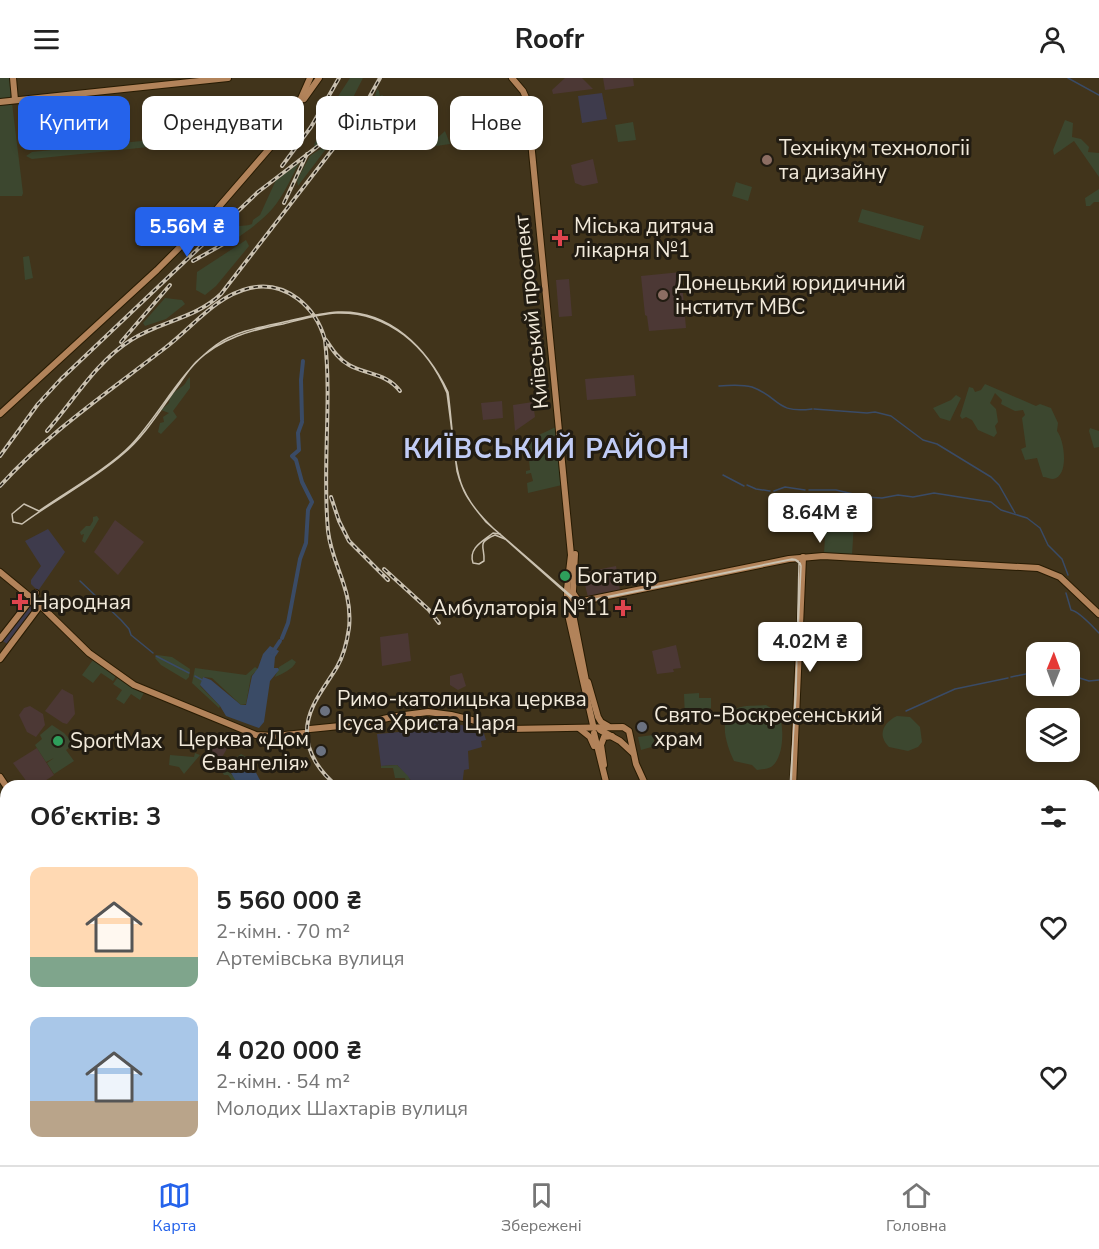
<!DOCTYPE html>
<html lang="uk">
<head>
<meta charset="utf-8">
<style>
  :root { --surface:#fff; --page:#f2f2f2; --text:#222; --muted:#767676; --line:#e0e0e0; --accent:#2563eb }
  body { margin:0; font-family:"Nunito Sans",sans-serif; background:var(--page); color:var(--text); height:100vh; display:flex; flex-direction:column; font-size:22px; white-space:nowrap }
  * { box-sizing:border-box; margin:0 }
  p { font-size:20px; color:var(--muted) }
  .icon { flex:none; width:33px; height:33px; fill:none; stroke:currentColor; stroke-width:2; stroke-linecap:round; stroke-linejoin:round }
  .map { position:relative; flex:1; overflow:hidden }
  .drawer { position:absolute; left:0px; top:702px; width:1100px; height:386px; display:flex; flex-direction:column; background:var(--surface); border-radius:18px 18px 0 0; box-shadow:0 3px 9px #0003 }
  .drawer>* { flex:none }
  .banner { position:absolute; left:18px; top:18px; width:600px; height:54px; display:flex; gap:12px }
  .needle { width:39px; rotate:1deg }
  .buttons { position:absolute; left:1026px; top:564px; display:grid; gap:12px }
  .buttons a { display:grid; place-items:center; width:54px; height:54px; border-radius:12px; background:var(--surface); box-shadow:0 3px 9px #0003; font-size:30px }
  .price { position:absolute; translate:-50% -51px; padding:0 14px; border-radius:6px; background:#fff; color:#222; font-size:20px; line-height:39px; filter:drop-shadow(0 2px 3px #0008) }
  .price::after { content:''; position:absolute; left:50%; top:36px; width:18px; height:14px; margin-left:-9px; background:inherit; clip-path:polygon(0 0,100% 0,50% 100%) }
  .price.active { background:var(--accent); color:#fff }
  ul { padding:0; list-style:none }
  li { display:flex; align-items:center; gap:18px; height:150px; padding:0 30px }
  li span { display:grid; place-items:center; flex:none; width:168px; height:120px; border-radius:12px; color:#555 }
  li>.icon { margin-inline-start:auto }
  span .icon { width:72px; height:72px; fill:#fffc; stroke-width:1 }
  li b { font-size:26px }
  h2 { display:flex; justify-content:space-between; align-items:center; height:72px; padding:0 30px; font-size:26px }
  .chip { padding:0 21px; border-radius:12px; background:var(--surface); box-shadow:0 3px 9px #0003; font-size:21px; line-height:54px }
  .chip.active { background:var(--accent); color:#fff }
  header { display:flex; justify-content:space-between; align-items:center; height:78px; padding:0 30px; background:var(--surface); font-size:27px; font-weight:700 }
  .tabs { display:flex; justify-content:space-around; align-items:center; height:84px; border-top:2px solid var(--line); background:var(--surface); font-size:16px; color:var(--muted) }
  .tabs a { display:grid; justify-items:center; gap:3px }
  .tabs .active { color:var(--accent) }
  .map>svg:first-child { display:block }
</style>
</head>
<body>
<header><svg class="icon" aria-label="menu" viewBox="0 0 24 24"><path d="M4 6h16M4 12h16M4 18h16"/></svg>Roofr<svg class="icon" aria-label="person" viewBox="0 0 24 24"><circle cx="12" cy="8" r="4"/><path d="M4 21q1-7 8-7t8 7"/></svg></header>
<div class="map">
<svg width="1099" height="1087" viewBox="0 0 1099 1087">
  <rect width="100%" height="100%" fill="#41341b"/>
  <g fill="#3e3b4c">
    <polygon points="602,15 607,41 582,45 578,18"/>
    <polygon points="48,451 65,474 38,513 31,506 31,502 41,488 25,463"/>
    <polygon points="28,526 35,531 9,567 1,562"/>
    <polygon points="411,641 413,647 429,644 482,649 486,662 481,663 482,669 468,673 469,691 464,692 462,708 416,708 397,687 381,688 377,656 399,654 399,650 408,650 407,642"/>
    <polygon points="1099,952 1099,1043 1094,1045 1094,955"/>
  </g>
  <g fill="#4c3835">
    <polygon points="565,0 582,0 593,11 553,16 552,12"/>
    <polygon points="603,0 633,0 634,8 605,12"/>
    <polygon points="593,81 598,105 583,108 575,105 571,87"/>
    <polygon points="681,194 686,250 649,253 647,238 645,237 641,198"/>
    <polygon points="569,201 572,238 559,239 556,202"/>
    <polygon points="634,297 636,318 587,322 585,301"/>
    <polygon points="502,323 503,340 483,342 481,325"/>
    <polygon points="533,324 535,339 515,353 513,327"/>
    <polygon points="115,442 144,464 118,497 94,474"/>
    <polygon points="616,488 620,512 588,519 582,495"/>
    <polygon points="408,555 411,583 382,588 380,559"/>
    <polygon points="676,567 681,590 673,591 674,594 657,596 652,573"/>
    <polygon points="462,595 466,608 458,612 450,607 450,598"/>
    <polygon points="62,611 73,617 75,636 67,646 63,645 45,633"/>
    <polygon points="30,628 43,636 45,647 36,659 27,654 19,637 24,630"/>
    <polygon points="218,655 230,665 220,683 216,683 208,678"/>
    <polygon points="37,670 54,697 37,708 30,708 13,685"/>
    <polygon points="1099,884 1099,913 1094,912 1094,885"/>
  </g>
  <g fill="#3c472f">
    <polygon points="0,0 10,0 12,14 10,19 0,21"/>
    <polygon points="350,0 363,0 343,39 345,40 352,35 339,50 315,69 314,67 331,32 338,24 337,20"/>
    <polygon points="377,11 379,13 380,18 382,17 385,19 360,52 354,47 361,37 366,35 369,38 372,34 368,33 367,28 371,21 374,21"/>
    <polygon points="12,25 23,115 22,118 0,118 0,27"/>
    <polygon points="1065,42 1073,45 1072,59 1081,61 1089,69 1088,74 1099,75 1099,99 1074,63 1054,77 1053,72"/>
    <polygon points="633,44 636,62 618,64 615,47"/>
    <polygon points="270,50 274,50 279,57 265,73 264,59 256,58 32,81 26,78 32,74"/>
    <polygon points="445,53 450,66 436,68 433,64"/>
    <polygon points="419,62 428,64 431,69 411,72 413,65"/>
    <polygon points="332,63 298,108 297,102 310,78"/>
    <path d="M299,85C291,100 284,117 273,130C262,143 247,153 233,163L229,159L231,156L229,154L208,168C214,161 219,153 227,150C235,147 244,149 252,146L253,142L260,137L276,102Z"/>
    <polygon points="736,104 752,109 748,123 732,118"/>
    <polygon points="1099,111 1099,124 1094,124 1090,128 1086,128 1085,120"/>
    <polygon points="862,131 924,148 920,162 858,144"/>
    <polygon points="246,162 249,168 216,208 205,217 196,212 197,194"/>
    <polygon points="29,178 33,200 25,202 23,179"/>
    <polygon points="165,220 182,222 185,226 166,241 145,248 143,245"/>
    <path d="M190,299V310L173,333L177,339L161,356L158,354L160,345L164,344L163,339L169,335L161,332L169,325C170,314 177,313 184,307C186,305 187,301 190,299Z"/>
    <path d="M985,306L1036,328L1040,326L1051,330L1058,345L1057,353C1064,361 1070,398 1053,401C1050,401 1046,399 1043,399L1037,380L1025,382L1021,371L1026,369L1022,340L1025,337L1023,332L1015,333L1001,326L1002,322L995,315L990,325L996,331L998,344L995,348L997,355L994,359L978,352L972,342L966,339L962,341L960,338L969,309L973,310L975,314L981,312Z"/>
    <polygon points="956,317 961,320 950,343 940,340 933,330 951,322"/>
    <polygon points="556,349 562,407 528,415 527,405 533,403 531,395 526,396 526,393 530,392 529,382 525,382 524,376 520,376 519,374 528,362"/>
    <polygon points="1090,350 1099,353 1099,369 1094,370 1089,353"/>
    <polygon points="97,438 99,441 85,465 82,463 84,456 81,457 80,454 86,448 90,448 93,443 93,439"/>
    <polygon points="826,442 854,444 852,477 824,475"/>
    <polygon points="157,577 172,579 190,591 189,599 186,602 161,587 155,580"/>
    <path d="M292,581L296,584C293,591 282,596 275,599L279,589Z"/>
    <polygon points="93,582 116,598 113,603 101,595 93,605 82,597"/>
    <polygon points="255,589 258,591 251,598 246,626 241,627 212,600 203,599 200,608 220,628 219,630 192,605 195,590 246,597"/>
    <polygon points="118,599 144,615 140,622 131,616 124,626 116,621 122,612 113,606"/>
    <polygon points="699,615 699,620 711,620 711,630 685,641 684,616"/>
    <path d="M766,627C770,630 775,631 778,635C785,647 784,681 771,689C768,691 762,691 757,692L752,687L734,683C727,668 716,639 737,630C745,627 758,628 766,627Z"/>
    <path d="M897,638L910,639L920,649L922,664L918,669L908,673L889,669C877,657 883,645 897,638Z"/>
    <polygon points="52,647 64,655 74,666 66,672 74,683 54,696 47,685 54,680 46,684 35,667 42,661 40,657"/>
    <polygon points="653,657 655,668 641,672 638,659"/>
    <polygon points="195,675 200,677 184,696 179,689 169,687 170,677 194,679"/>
    <path d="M241,676L251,682C245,680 239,685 232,686L229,694L237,702L238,708H236L228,697H224L220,691L216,694L209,687L218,684L224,686L228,681L232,683Z"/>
    <polygon points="397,687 408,698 413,708 407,708 405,700 395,700 393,690 381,690 381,688"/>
    <polygon points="1099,1015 1099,1087 1053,1087 1050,1082 1094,1082 1094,1018"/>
    <polygon points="504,1082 589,1082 591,1087 532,1087 527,1083 529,1087 509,1087"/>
  </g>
  <g fill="#3a4b66">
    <polygon points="270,568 279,573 275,579 274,590 278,590 279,592 270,603 264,644 259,650 226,638 220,628 200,607 203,599 211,602 241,627 246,627 252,598 258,590 263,576"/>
    <polygon points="245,681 251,685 263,708 239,708 231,695 231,686"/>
  </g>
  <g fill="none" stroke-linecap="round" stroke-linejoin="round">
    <g stroke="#3a4b66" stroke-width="1.5">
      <polyline points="1068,0 1099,17"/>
      <path d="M719,308C730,307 741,306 752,309C780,319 775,336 812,331"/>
      <polyline points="814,331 867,335 875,334 891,338 923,362 937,366 991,399 999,407 1015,435"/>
      <polyline points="723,397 744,408"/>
      <polyline points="747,407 756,411 770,413"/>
      <polyline points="809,412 836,412 866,419 882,420 898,417 913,419 934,415 991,424 1001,432 1027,440 1040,450 1048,467 1062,481 1068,497"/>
      <polyline points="774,413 785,409 805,412"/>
      <polyline points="80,503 121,542 129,551 131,557 153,575"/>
      <path d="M1066,515L1071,532C1079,533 1092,548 1099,555"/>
      <polyline points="156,578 189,595"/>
      <polyline points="1070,597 1089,603 1099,602"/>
      <polyline points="195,598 202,602"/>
      <polyline points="1011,599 1036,594"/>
      <polyline points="906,633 955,611 1008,600"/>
      <polyline points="1094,881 1099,880"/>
    </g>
    <g stroke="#3a4b66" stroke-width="4">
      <polyline points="302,342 301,302 303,283"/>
      <polyline points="282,560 288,545 300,481 306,465 308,432 312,424 302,404 296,382 292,378 299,372 298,355 302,344"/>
      <polyline points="272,575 280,563"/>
      <polyline points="535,1082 539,1087"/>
    </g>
    <polyline stroke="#5c4f38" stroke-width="6" stroke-dasharray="6 3" stroke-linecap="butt" points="304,655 311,654"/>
    <defs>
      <g id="major">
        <polyline points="13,0 15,22"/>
        <polyline points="512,0 523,13 527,22 571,477 567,511 567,532 593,647"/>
        <polyline points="304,21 319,0"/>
        <polyline points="0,24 228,0"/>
        <polyline points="0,336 157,192 210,139 281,57 295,34 310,0"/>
        <polyline points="575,476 572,531 587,608"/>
        <polyline points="0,494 40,527 89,575 134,607 256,657 275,658 304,655"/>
        <polyline points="573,515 577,521 583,523 789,481 823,478 1038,490 1060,499 1099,536"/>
        <polyline points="0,561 36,515"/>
        <polyline points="0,581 42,525"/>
        <polyline points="588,604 598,639 601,644 608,648"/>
        <polyline points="310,651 360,646 397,638 428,634 451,637 509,651 623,649 629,653 636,686 646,708"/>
        <polyline points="580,651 590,659 594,668"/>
        <polyline points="600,652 620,663 633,675"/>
        <polyline points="594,655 607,708"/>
        <polyline points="604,687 601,667 604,659 612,658"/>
        <polyline points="0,699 6,708"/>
        <polyline points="793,708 803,479"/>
        <polyline points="1094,919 1099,919"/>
        <polyline points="142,1082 142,1087"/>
        <polyline points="867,1082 870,1087"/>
        <polyline points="938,1082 940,1087"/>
        <polyline points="1048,1082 1051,1087"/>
        <polyline points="714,1087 720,1082"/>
      </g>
    </defs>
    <use href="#major" stroke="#271b03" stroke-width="8"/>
    <use href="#major" stroke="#b2835a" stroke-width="6"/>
    <g stroke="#cac1b0" stroke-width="1.5">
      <path d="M500,456L493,455C483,463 468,470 473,485L479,486L484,483C485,468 476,465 495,457L505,461"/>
      <path d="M790,708L796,617L799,485L795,482H789L580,525L576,524L494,451C476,434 463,417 457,393L447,315C428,269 388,233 336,235C318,236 300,242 283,246C251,252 221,260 196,284C190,290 185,298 180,305C162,329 146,357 123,376C92,403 54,422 22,446L13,444L12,436L24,426L39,433C66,414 109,390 131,367C161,335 180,293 216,267C236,253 261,249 284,244C302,240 320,235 338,234C390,232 427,270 448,314C452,341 453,390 464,413C469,424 478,434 486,444L576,522L581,524L792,481C797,481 800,484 801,488L791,708"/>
      <polyline points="1046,1082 1049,1087"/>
    </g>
    <defs>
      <g id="rail">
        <polyline points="282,88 311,49 339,0"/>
        <polyline points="284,125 307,76"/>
        <polyline points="193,183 227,164"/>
        <path d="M326,262C332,271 338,281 349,287C367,297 386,295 400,313"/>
        <polyline points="121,264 170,207"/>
        <path d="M47,353C74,322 96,284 131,262C160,243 195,241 221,216L360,36L380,0"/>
        <polyline points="0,378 38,326 61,301 258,114 326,62 345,45"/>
        <path d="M0,408C49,354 107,315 165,270C192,250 215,218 250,210C286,202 316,229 325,262C332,325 322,390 328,453C332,488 353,510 349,550C347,564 344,577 337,589C325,609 306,630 307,655C307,676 321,695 337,708"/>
        <polyline points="331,419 339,443 349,463 388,502"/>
        <polyline points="384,491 429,532 439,545"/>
        <polyline points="0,948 6,950"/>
        <polyline points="0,973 6,981"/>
        <polyline points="0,1080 6,1077"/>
        <polyline points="590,1082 592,1087"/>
        <polyline points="27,1087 30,1082"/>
      </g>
    </defs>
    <use href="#rail" stroke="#cac1b0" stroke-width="4"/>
    <use href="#rail" stroke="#221c12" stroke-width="1.5" stroke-dasharray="4.5" stroke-linecap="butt"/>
  </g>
  <g fill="#8d6e63" stroke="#221c12" stroke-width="2">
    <circle cx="767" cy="82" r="6"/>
    <circle cx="663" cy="217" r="6"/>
  </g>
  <g fill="#e0444e" stroke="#221c12" stroke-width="2">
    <path d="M557 151h6v6h6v6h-6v6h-6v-6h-6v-6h6z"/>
    <path d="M17 515h6v6h6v6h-6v6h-6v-6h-6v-6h6z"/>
    <path d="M620 521h6v6h6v6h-6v6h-6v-6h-6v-6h6z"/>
  </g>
  <g fill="#2e9e5b" stroke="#221c12" stroke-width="2">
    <circle cx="565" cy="498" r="6"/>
    <circle cx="58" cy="663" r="6"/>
  </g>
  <g fill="#6b7280" stroke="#221c12" stroke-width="2">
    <circle cx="325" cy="633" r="6"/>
    <circle cx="642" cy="649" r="6"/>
    <circle cx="321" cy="673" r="6"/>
  </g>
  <g text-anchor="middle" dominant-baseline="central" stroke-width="6" stroke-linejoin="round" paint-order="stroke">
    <g font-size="21" fill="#f2eadb" stroke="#221c12" text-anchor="start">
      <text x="779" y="70">Технікум технологіі<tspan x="779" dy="24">та дизайну</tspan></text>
      <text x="574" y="148">Міська дитяча<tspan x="574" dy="24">лікарня №1</tspan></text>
      <text x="675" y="205">Донецький юридичний<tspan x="675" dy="24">інститут МВС</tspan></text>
      <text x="577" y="498">Богатир</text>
      <text x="32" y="524">Народная</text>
      <text x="610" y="530" text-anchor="end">Амбулаторія №11</text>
      <text x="337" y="621">Римо-католицька церква<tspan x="337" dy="24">Ісуса Христа Царя</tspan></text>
      <text x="654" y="637">Свято-Воскресенський<tspan x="654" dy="24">храм</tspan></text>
      <text x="309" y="661" text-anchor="end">Церква «Дом<tspan x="309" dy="24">Євангелія»</tspan></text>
      <text x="70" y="663">SportMax</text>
    </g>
    <g font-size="21" fill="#f2eadb" stroke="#221c12">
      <text transform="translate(531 234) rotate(-96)">Київський проспект</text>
    </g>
    <g font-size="27" font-weight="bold" letter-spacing="1.5" fill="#c1ccf6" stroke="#221c12">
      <text x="547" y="371">КИЇВСЬКИЙ РАЙОН</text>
    </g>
  </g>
</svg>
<div class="buttons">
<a><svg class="needle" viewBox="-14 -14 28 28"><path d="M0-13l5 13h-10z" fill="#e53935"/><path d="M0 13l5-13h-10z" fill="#767676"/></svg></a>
<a><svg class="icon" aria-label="layers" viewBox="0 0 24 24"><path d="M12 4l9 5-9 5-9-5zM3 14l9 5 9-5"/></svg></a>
</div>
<b class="price active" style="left:187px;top:180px">5.56M ₴</b>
<b class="price" style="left:820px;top:466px">8.64M ₴</b>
<b class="price" style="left:810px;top:595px">4.02M ₴</b>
<div class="banner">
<a class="chip active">Купити</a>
<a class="chip">Орендувати</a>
<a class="chip">Фільтри</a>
<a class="chip">Нове</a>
</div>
<section class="drawer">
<h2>Об’єктів: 3<svg class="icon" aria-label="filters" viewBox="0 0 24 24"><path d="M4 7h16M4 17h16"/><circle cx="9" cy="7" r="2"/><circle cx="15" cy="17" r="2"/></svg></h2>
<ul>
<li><span style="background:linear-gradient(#ffd9b3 75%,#7fa58c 0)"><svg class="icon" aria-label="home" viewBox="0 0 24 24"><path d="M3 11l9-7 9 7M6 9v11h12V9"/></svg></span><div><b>5 560 000 ₴</b><p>2-кімн. · 70 m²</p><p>Артемівська вулиця</p></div><svg class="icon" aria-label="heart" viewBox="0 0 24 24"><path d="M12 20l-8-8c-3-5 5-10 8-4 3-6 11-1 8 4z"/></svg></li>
<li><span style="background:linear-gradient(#a9c7e8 70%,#b9a48a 0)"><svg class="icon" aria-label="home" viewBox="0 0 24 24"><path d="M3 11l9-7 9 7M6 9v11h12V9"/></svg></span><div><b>4 020 000 ₴</b><p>2-кімн. · 54 m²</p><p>Молодих Шахтарів вулиця</p></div><svg class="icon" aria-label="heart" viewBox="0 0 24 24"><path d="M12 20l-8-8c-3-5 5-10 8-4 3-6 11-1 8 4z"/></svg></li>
</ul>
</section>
</div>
<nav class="tabs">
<a class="active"><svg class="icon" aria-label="map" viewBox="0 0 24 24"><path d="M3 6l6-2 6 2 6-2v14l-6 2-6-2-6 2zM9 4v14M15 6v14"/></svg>Карта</a>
<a><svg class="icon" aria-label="saved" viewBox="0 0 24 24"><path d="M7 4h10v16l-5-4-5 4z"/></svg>Збережені</a>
<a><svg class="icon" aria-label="home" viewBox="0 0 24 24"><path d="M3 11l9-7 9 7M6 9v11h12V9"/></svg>Головна</a>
</nav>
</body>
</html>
